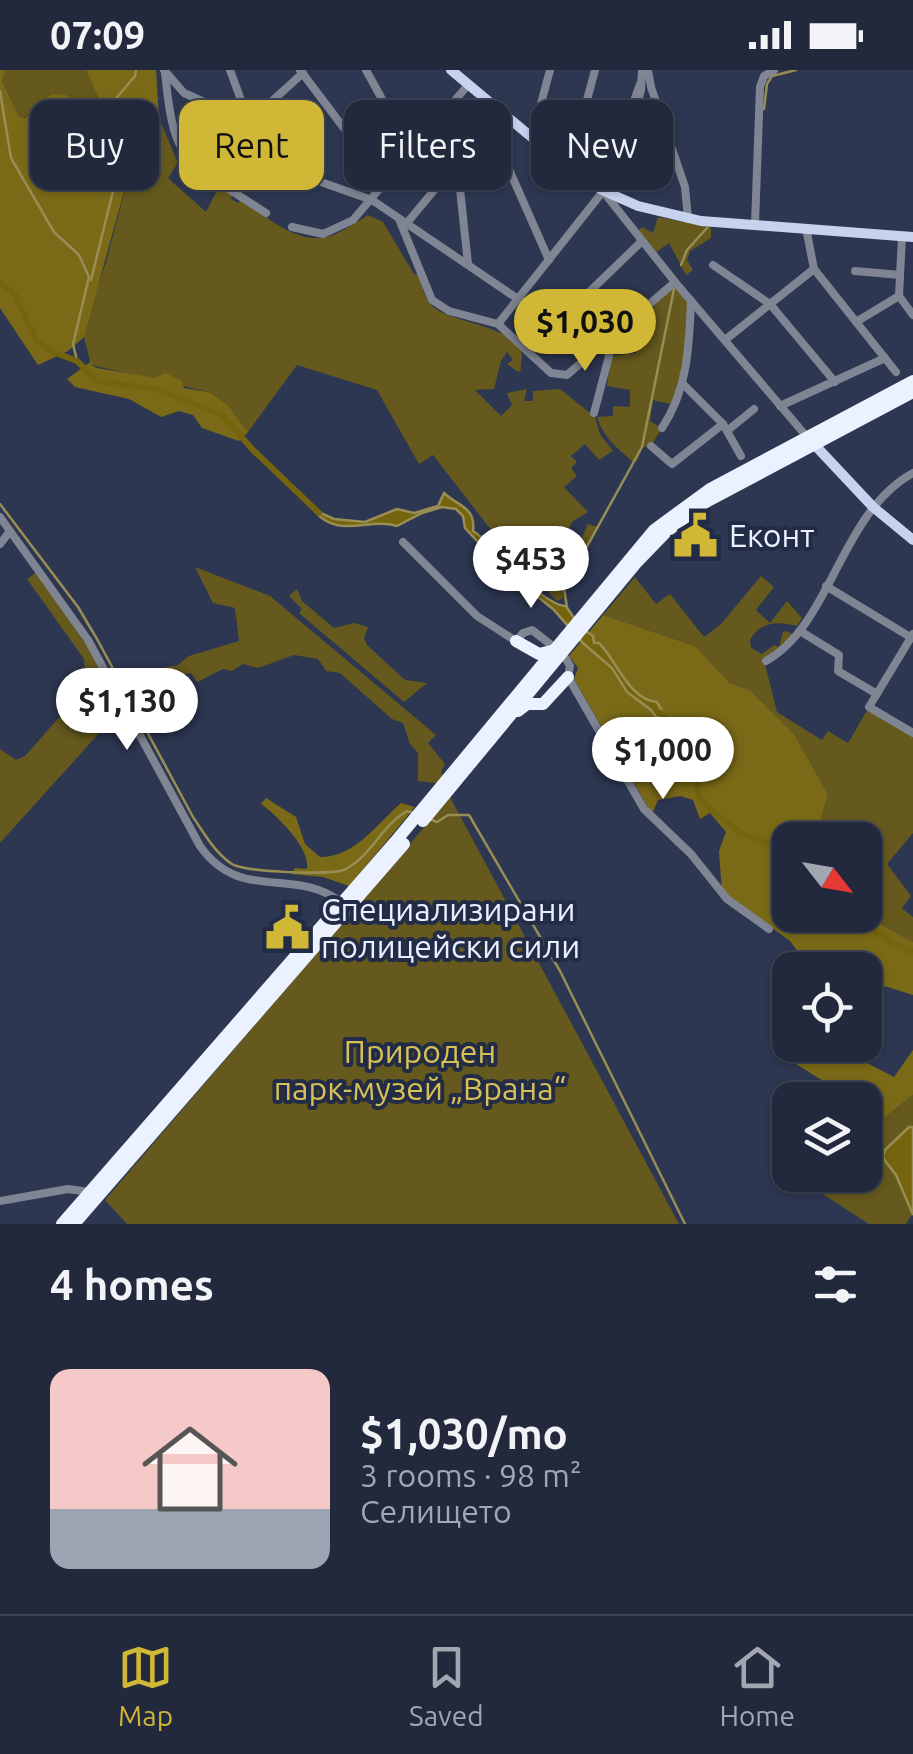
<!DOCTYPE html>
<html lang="en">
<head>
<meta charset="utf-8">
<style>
  :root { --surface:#22293d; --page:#2e3548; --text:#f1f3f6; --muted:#a2a6b0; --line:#3f4557; --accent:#d1b736 }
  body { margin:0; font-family:Ubuntu,sans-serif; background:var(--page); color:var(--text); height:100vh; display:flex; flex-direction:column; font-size:38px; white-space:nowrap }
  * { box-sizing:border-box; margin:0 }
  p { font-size:32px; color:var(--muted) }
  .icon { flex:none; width:55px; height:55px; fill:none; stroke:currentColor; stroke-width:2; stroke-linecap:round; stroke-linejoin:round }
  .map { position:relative; height:1154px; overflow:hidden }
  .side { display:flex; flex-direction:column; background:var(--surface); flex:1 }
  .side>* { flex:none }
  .banner { position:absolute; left:30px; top:30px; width:855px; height:90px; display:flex; gap:20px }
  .needle { width:65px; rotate:121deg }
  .fabs { position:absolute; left:772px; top:752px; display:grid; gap:20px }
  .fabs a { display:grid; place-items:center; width:110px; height:110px; border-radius:20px; background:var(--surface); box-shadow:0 2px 8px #0004,0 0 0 2px var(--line); font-size:50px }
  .price { position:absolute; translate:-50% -85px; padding:0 22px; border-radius:35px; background:#fff; color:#222; font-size:32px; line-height:65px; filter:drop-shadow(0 2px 5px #0008) }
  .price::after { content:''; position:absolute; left:50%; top:60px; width:30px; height:22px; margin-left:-15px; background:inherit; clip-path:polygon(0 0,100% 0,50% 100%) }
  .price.active { background:var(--accent); color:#111 }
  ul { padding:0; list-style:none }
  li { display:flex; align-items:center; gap:30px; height:250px; padding:0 50px }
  li span { display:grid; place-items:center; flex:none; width:280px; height:200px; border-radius:20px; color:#555 }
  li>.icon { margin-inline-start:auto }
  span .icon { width:120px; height:120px; fill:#fffc; stroke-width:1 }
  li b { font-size:42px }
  h2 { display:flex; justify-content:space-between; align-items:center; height:120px; padding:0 50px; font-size:42px }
  .chip { padding:0 35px; border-radius:20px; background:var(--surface); box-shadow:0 2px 8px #0004,0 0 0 2px var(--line); font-size:35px; line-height:90px }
  .chip.active { background:var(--accent); color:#111 }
  .status { display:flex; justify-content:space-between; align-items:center; height:70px; padding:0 50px; background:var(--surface); direction:ltr }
  .status svg { height:28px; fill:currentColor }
  .tabs { display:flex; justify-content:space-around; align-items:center; height:140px; border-top:2px solid var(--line); background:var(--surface); font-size:28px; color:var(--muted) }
  .tabs a { display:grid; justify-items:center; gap:5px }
  .tabs .active { color:var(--accent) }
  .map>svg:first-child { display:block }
</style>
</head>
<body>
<div class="status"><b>07:09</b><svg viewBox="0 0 49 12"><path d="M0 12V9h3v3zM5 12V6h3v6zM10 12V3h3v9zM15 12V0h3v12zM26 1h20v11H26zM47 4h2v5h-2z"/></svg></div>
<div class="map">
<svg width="913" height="1154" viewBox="0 0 913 1154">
  <rect width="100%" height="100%" fill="#2d3751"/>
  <g fill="#65591d">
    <polygon points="6,0 86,0 110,55 103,59 51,24 24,48 17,46 2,9"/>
    <path d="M147,35L150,52L159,48L178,93L168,108L206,142L222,111L233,123L231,129L238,133L241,129C267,147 300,178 333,165C345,160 357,152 368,145L383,152L414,204L419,205C422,215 424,227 431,235C449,254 518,255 522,285C522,290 520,295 521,300L518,302L507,294L513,290L507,282L501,291L494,319L475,320L501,346L512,335L507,323L527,319L524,331H533V321L560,319L595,347L600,364L613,381L599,390L585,374L571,386L577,392L571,398L577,406L564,417L588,442L572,452L566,463L576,481L588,454L597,457L564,518L563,528L557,531L505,478L433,385L419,394L377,320L297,295L248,362L227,334L209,322L91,295L84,267L86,251L106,192L139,67L135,51L140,37Z"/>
    <polygon points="658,147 711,157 711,168 690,181 687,190 693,200 686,205 669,173 655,183 637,162 642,157 653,163"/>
    <path d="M675,212L691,231L688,292L674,335L653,330L650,351L662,358L651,376L642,377L637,391L633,392C616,377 603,367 597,347L613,346V336L630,337V320L607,316L611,286L636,283L634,271L650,268L655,229Z"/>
    <polygon points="195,497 270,526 436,665 428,673 445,694 441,702 443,706 436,713 418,711 418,683 410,674 403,653 392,649 340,603 326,601 318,589 294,585 258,598 243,594 232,601 223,599 197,612 191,603 157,611 141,602 178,595 189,586 239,571 235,538 213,533"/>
    <polygon points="37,502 91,582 120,640 0,773 0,679 16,690 25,686 86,617 84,589 27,509"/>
    <path d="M761,506L774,517L756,540L770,553L787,531L802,548L797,556C779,551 760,551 750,570L751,578L762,584L774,575L779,577L783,562L787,561L793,565L764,590L777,642L822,670L828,661L848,673L869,637L913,663V763L887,794L911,826L902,838L913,847V872L864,845L865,770L813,769L828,724L794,664L750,620L730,613L695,576L603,545L635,507L656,534L670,524L704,567L721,554Z"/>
    <polygon points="297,519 302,531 334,558 354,553 368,557 364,568 367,575 405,610 427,613 404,632 299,543 302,539 289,526"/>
    <polygon points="450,727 679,1154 127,1154 105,1130"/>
    <polygon points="913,1025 913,1057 909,1057 896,1105 912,1144 906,1154 869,1154 821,1123 825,1117 811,1109 814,1105 848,1105 858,1115 876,1105 865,1086 865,1063"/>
  </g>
  <g fill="#7a6a17">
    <polygon points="0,0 6,0 2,10 18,46 25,48 51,24 67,25 103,59 110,55 86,0 156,0 159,48 149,53 147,36 140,37 135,51 139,67 84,267 68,281 38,295 0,238"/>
    <polygon points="92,291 91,295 97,298 155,308 165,303 181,310 184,318 209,322 227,334 248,362 239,371 202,358 193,345 179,341 161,347 129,329 75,317 67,309"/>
    <polygon points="603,545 695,576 730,613 750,620 794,664 828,724 814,770 790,770 790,845 864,845 913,872 913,925 878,914 865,916 865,900 811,900 790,871 722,822 719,781 726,762 710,743 700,749 693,730 680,726 658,730 652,744 574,609 578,598 569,586"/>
    <path d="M266,728L296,747L305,774L320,787C355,787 376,755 401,733L415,737L349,816L323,807L291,804L295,798L307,799C311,779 277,745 261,734Z"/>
    <polygon points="865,951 881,969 865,992 894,1007 913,980 913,1025 865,1063 865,1030 840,1030 836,1019 796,994 805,975 865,975"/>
  </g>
  <g fill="#74640d" stroke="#988e55" stroke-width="2.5">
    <path d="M444,423C459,437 476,437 473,461C482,466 483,471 490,478C503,493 548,536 566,536L580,557L593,566L594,573H599C617,591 629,630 657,632L667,649L656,647L651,640L627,622L612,598L583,573L553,539L504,500L465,458L463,446L456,439L442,437L422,443L397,456C368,447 337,470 314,440L334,449L365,452L397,439L414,443L438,436Z"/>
    <polygon points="909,1057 913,1057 913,1145 896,1105 883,1088 885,1080"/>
  </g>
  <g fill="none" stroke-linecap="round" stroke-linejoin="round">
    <g stroke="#988e55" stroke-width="2.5">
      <polyline points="0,21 11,88 54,162 79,185 89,207 73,274 77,291"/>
      <polyline points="764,39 767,14 772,6 796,0"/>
      <polyline points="681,195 687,180 707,158"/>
      <polyline points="91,210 120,93 120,65 113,32 135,6 136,0"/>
      <path d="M0,434L78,537L97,569L193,747C204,763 215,783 232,794C243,802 334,806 346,799C372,785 382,755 407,741L413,743"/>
      <polyline points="567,538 564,518 642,377 674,219"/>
      <polyline points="430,749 437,752 448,745 469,745 560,901 685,1154"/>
    </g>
    <g stroke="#74640d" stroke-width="6">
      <polyline points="0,212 15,225 36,270 53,282 77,291 98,311 159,320 222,345 253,380 319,443"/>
      <polyline points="661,643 682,668 693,692 699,727 708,737 739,762 790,783"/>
      <polyline points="852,845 889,871 913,882"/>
    </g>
    <g stroke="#808593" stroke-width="8">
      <polyline points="164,0 184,23 249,52 264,92 372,130 518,229 554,256 587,288"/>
      <polyline points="230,0 249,52 303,3"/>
      <polyline points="300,0 362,82 393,105"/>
      <polyline points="366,0 398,58 460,119 468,194"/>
      <polyline points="648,0 651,17 685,117 688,149"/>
      <path d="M165,3C170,44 172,102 225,106L259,83"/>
      <polyline points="510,49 496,70 549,190"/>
      <polyline points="532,67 550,0"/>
      <polyline points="569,97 595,0"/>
      <polyline points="225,106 230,120 266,143"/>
      <polyline points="607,106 640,14"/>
      <polyline points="602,120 675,212 807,367"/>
      <polyline points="399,149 432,230 449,241 498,254 551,303 567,305 675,212"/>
      <polyline points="406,154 446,106"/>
      <polyline points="755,154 760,17 764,6 774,0"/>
      <polyline points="292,157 323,164 353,150 468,15"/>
      <polyline points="806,158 814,199 896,302"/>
      <polyline points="902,166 899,226 913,245"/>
      <polyline points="713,195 770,234 835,312"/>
      <polyline points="855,201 900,205"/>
      <polyline points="856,252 899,226"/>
      <polyline points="498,254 608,115 630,62 641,20 642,0"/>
      <polyline points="554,256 642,171"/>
      <polyline points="725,270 814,199"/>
      <polyline points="683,314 723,354 741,386"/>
      <polyline points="780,336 885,288"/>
      <polyline points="594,343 609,286 606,271"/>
      <path d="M662,358C688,319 689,276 691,231"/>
      <polyline points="727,361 754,339"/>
      <polyline points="651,376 672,394 723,354"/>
      <path d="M0,447L88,570L200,776C241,834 293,795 342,833"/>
      <polyline points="403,472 477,546 516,571 523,563 532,560 550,574"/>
      <polyline points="0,474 10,461"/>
      <polyline points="826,516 912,568"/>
      <polyline points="800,561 839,585 838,601 877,624"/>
      <polyline points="913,564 869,637 913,663"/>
      <polyline points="566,589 570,596 568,607 644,739 691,784 727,829 769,859"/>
      <path d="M766,591C832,554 840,443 913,403"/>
      <polyline points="0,1131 68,1119 89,1122"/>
    </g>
    <g stroke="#c7d2ef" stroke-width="10">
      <polyline points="451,0 559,90 602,120 638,136 701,151 913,167"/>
      <polyline points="811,371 873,437 913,470"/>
    </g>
    <g stroke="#ebf1ff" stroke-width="12">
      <polyline points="516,571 539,584 551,581"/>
      <polyline points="518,641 527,634 543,634 568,607"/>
      <polyline points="423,751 637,492 666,462 706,432 913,322"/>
      <polyline points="62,1154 395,772 654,460 710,419 913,311"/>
      <polyline points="74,1154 404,774"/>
    </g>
  </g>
  <defs>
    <symbol id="civic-bare" viewBox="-9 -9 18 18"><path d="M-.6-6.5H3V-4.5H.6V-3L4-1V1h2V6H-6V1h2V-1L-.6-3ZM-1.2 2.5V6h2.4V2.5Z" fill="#d1b736" stroke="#232c46" stroke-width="2.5" paint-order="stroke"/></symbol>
  </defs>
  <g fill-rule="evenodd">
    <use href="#civic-bare" x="664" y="434" width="63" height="63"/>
    <use href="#civic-bare" x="256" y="826" width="63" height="63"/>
  </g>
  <g text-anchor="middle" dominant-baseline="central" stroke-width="8" stroke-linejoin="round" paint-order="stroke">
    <g font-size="32" fill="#ebf0fe" stroke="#232c46" text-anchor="start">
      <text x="729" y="465">Еконт</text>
      <text x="321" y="839">Специализирани<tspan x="321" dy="37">полицейски сили</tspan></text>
    </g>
    <g font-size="32" fill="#d7c156" stroke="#232c46">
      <text x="420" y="981">Природен<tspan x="420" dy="37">парк-музей „Врана“</tspan></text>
    </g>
  </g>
</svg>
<div class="fabs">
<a><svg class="needle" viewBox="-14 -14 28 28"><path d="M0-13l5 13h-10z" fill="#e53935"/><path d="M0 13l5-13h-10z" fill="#a2a6b0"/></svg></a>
<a><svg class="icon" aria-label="locate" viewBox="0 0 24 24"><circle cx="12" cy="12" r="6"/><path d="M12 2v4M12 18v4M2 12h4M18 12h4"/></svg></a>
<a><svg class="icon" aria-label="layers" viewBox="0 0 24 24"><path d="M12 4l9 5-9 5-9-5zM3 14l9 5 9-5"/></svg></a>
</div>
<b class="price active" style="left:585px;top:304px">$1,030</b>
<b class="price" style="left:531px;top:541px">$453</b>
<b class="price" style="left:127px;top:683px">$1,130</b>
<b class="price" style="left:663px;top:732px">$1,000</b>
<div class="banner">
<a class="chip">Buy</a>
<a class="chip active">Rent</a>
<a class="chip">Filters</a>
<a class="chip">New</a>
</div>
</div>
<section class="side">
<h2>4 homes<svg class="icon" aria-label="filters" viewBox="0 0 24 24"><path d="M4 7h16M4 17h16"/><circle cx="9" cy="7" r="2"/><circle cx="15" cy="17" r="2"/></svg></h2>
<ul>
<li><span style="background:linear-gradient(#f6c9c9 70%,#9aa5b1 0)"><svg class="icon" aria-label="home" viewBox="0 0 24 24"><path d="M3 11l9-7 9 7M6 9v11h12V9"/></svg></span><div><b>$1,030/mo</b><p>3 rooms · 98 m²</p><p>Селището</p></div></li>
</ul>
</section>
<nav class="tabs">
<a class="active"><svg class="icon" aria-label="map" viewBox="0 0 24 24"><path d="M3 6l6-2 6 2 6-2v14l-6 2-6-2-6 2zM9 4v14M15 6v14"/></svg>Map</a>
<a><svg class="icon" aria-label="saved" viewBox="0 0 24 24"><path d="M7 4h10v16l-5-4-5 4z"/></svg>Saved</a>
<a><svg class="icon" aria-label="home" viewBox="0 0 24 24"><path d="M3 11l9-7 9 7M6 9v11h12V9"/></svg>Home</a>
</nav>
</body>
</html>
